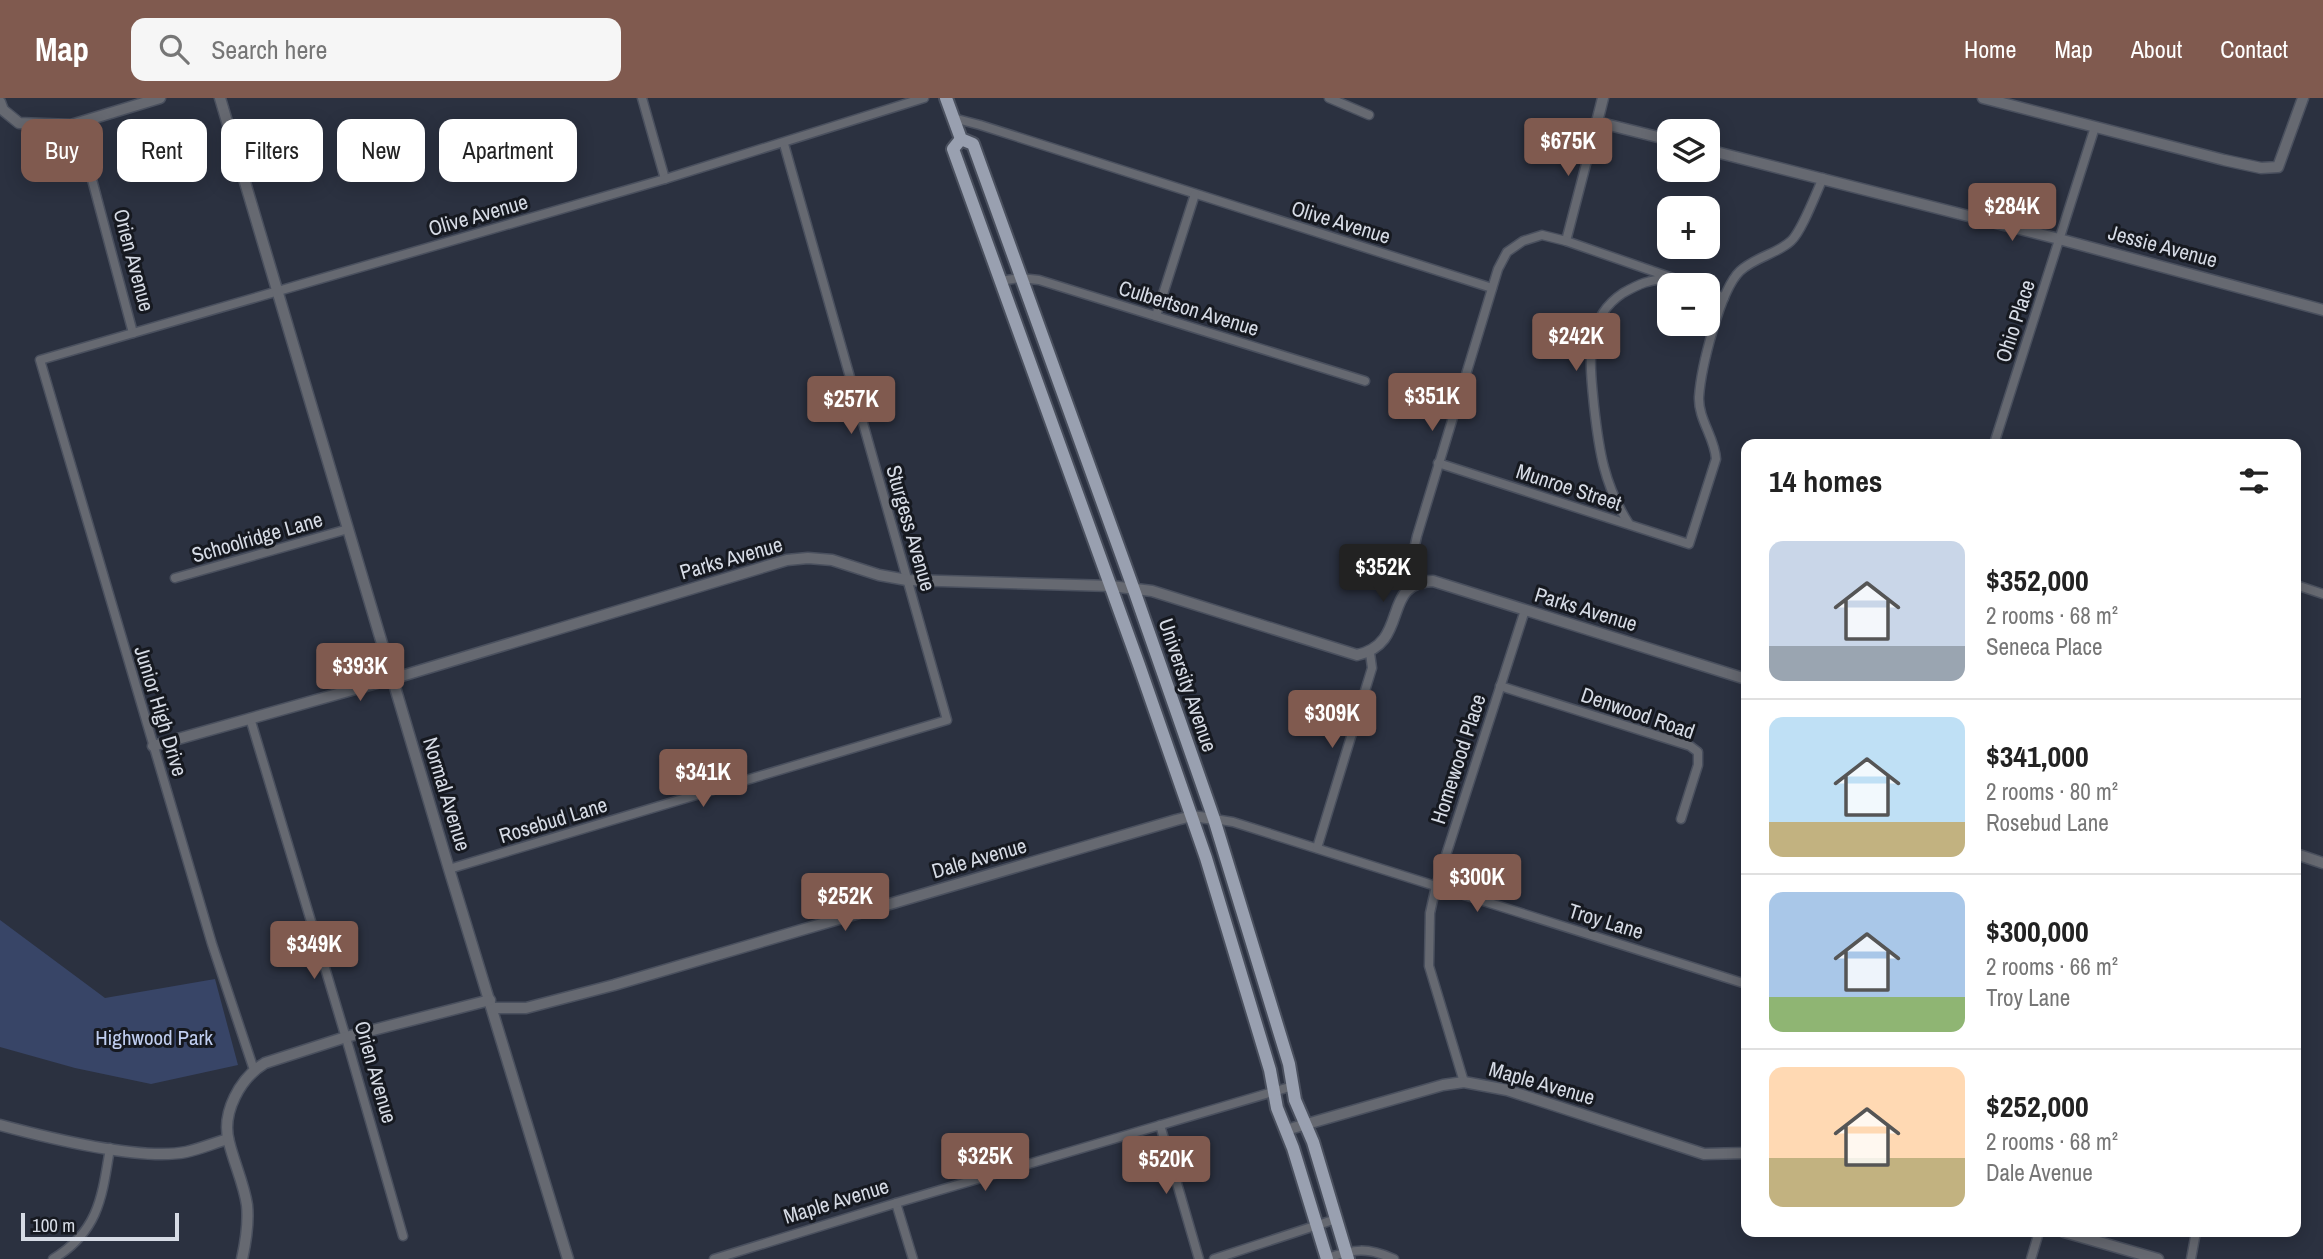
<!DOCTYPE html>
<html lang="en">
<head>
<meta charset="utf-8">
<style>
  :root { --surface:#fff; --page:#f6f6f6; --text:#222; --muted:#767676; --line:#e0e0e0; --accent:#805a4f }
  body { margin:0; font-family:"Archivo Narrow",sans-serif; background:var(--page); color:var(--text); height:100vh; display:flex; flex-direction:column; font-size:26px; white-space:nowrap }
  * { box-sizing:border-box; margin:0 }
  p { font-size:23px; color:var(--muted) }
  .icon { flex:none; width:38px; height:38px; fill:none; stroke:currentColor; stroke-width:2; stroke-linecap:round; stroke-linejoin:round }
  .map { position:relative; flex:1; overflow:hidden }
  .panel { position:absolute; left:1741px; top:341px; width:560px; height:798px; display:flex; flex-direction:column; background:var(--surface); border-radius:14px; box-shadow:0 4px 18px #0003 }
  .panel>* { flex:none }
  .banner { position:absolute; left:21px; top:21px; width:665px; height:63px; display:flex; gap:14px }
  .buttons { position:absolute; left:1657px; top:21px; display:grid; gap:14px }
  .buttons a { display:grid; place-items:center; width:63px; height:63px; border-radius:14px; background:var(--surface); box-shadow:0 4px 18px #0003; font-size:35px }
  .scale { position:absolute; left:21px; bottom:18px; width:158px; box-sizing:border-box; padding-left:7px; border:4px solid #d6dbe5; border-top:0; font-size:19px; line-height:24px; white-space:nowrap; color:#d6dbe5; -webkit-text-stroke:5px #161920; paint-order:stroke }
  .price { position:absolute; translate:-50% -60px; padding:0 16px; border-radius:7px; background:var(--accent); color:#fff; font-size:23px; line-height:46px; filter:drop-shadow(0 2px 4px #0008) }
  .price::after { content:''; position:absolute; left:50%; top:42px; width:21px; height:16px; margin-left:-10px; background:inherit; clip-path:polygon(0 0,100% 0,50% 100%) }
  .price.current { background:#222; color:#fff }
  ul { padding:0; list-style:none }
  li { display:flex; align-items:center; gap:21px; height:175px; padding:0 28px }
  li+li { border-top:2px solid var(--line) }
  li span { display:grid; place-items:center; flex:none; width:196px; height:140px; border-radius:14px; color:#555 }
  li>.icon { margin-inline-start:auto }
  span .icon { width:84px; height:84px; fill:#fffc; stroke-width:1 }
  li b { font-size:30px }
  h2 { display:flex; justify-content:space-between; align-items:center; height:84px; padding:0 28px; font-size:30px }
  .pill { padding:0 24px; border-radius:14px; background:var(--surface); box-shadow:0 4px 18px #0003; font-size:24px; line-height:63px }
  .pill.current { background:var(--accent); color:#fff }
  header { display:flex; align-items:center; gap:42px; box-sizing:border-box; height:98px; padding:0 35px; background:var(--accent); color:#fff }
  header strong { font-size:33px }
  nav { display:flex; gap:38px; margin-inline-start:auto; font-size:24px }
  .search { width:490px; height:63px; background:var(--page); display:flex; align-items:center; gap:18px; box-sizing:border-box; padding:0 24px; border-radius:14px; color:var(--muted); font-size:26px }
  .map>svg:first-child { display:block }
</style>
</head>
<body>
<header>
<strong>Map</strong>
<div class="search"><svg class="icon" aria-label="search" viewBox="0 0 24 24"><circle cx="10" cy="10" r="6"/><path d="M15 15l6 6"/></svg>Search here</div>
<nav><a>Home</a><a>Map</a><a>About</a><a>Contact</a></nav>
</header>
<div class="map">
<svg width="2323" height="1161" viewBox="0 0 2323 1161">
  <rect width="100%" height="100%" fill="#2b3140"/>
  <polygon fill="#384567" points="0,822 105,900 215,881 238,967 151,986 75,970 0,949"/>
  <g fill="none" stroke-linecap="round" stroke-linejoin="round">
    <defs>
      <g id="minor">
        <polyline points="642,0 665,81"/>
        <polyline points="1329,0 1369,17"/>
        <polyline points="953,20 980,27 1492,190"/>
        <polyline points="86,59 133,235"/>
        <polyline points="1566,143 1597,24"/>
        <polyline points="1000,183 1020,180 1039,182 1365,283"/>
        <polyline points="1708,193 1724,200"/>
        <polyline points="1156,218 1195,96"/>
        <polyline points="1994,346 2095,29"/>
        <path d="M1438,365L1689,446L1716,361C1715,340 1698,321 1699,299C1701,270 1720,192 1740,173C1755,159 1777,156 1791,143C1802,133 1816,95 1823,80"/>
        <path d="M1629,426C1604,387 1599,353 1594,308C1590,267 1583,221 1623,195C1639,186 1650,181 1669,181"/>
        <polyline points="175,480 348,431"/>
        <polyline points="1415,486 1411,465 1417,438 1498,171 1507,154 1523,143 1542,137 1566,143 1693,187"/>
        <polyline points="2296,487 2323,496"/>
        <polyline points="1500,588 1690,648 1698,654 1698,667 1681,721"/>
        <polyline points="250,620 349,950 403,1138"/>
        <polyline points="1214,721 1233,724 1746,886"/>
        <polyline points="1317,750 1372,570 1370,555"/>
        <polyline points="449,771 947,622 784,46"/>
        <polyline points="254,972 212,846 40,262 665,81 924,0"/>
        <polyline points="1464,984 1429,868 1430,815 1436,788 1525,512"/>
        <polyline points="1160,1027 1199,1161"/>
        <polyline points="896,1105 913,1161"/>
        <path d="M1327,1160C1354,1151 1367,1149 1394,1161"/>
        <path d="M53,1161C99,1133 102,1099 110,1050"/>
        <polyline points="714,1161 896,1105 1293,988"/>
        <polyline points="1214,1161 1336,1121"/>
        <polyline points="2031,1161 2039,1134"/>
        <polyline points="2191,1161 2196,1134"/>
      </g>
      <g id="tertiary">
        <polyline points="220,0 449,771 568,1161"/>
        <polyline points="1603,0 1597,24 1670,42"/>
        <polyline points="1983,0 2224,62 2261,70 2278,69 2303,0"/>
        <polyline points="0,4 3,12 19,25 71,27 160,0"/>
        <polyline points="1708,52 2059,141 2323,212"/>
        <path d="M153,648L405,577L787,462L808,460L832,462L879,477L907,482L1111,488L1152,493L1357,557C1411,545 1380,484 1433,483L1746,581"/>
        <polyline points="2296,756 2323,765"/>
        <polyline points="492,910 526,910 614,887 1176,722 1192,718 1214,721"/>
        <path d="M0,1027C45,1039 142,1063 186,1054C200,1051 214,1045 228,1041"/>
        <polyline points="1286,1032 1443,987 1464,984 1507,992 1704,1056 1746,1055"/>
        <polyline points="2064,1134 2158,1161"/>
        <path d="M242,1161C246,1143 249,1126 247,1107C244,1086 234,1065 229,1044C221,1015 240,980 265,965L346,939L490,902"/>
      </g>
      <g id="primary">
        <polyline points="946,0 961,41 973,46 1134,492 1214,721 1289,966 1295,1002 1313,1044 1348,1161"/>
        <polyline points="961,41 953,51 1139,567 1206,760 1270,972 1277,1010 1293,1050 1327,1161"/>
      </g>
    </defs>
    <use href="#minor" stroke="#4a505e" stroke-width="11"/>
    <use href="#tertiary" stroke="#4a505e" stroke-width="13"/>
    <use href="#primary" stroke="#4a505e" stroke-width="16"/>
    <use href="#minor" stroke="#666971" stroke-width="8"/>
    <use href="#tertiary" stroke="#666971" stroke-width="10"/>
    <use href="#primary" stroke="#99a0b0" stroke-width="12"/>
  </g>
  <g text-anchor="middle" dominant-baseline="central" stroke-width="6" stroke-linejoin="round" paint-order="stroke">
    <g font-size="21" fill="#d6dbe5" stroke="#161920">
      <text transform="translate(478 117) rotate(-16)">Olive Avenue</text>
      <text transform="translate(1341 124) rotate(17)">Olive Avenue</text>
      <text transform="translate(2163 148) rotate(15)">Jessie Avenue</text>
      <text transform="translate(134 162) rotate(75)">Orien Avenue</text>
      <text transform="translate(1189 210) rotate(17)">Culbertson Avenue</text>
      <text transform="translate(2015 223) rotate(-72)">Ohio Place</text>
      <text transform="translate(1569 389) rotate(18)">Munroe Street</text>
      <text transform="translate(911 430) rotate(74)">Sturgess Avenue</text>
      <text transform="translate(257 439) rotate(-16)">Schoolridge Lane</text>
      <text transform="translate(731 460) rotate(-16)">Parks Avenue</text>
      <text transform="translate(1586 511) rotate(17)">Parks Avenue</text>
      <text transform="translate(1188 587) rotate(71)">University Avenue</text>
      <text transform="translate(161 613) rotate(73)">Junior High Drive</text>
      <text transform="translate(1638 615) rotate(19)">Denwood Road</text>
      <text transform="translate(1458 661) rotate(-72)">Homewood Place</text>
      <text transform="translate(447 696) rotate(73)">Normal Avenue</text>
      <text transform="translate(553 722) rotate(-17)">Rosebud Lane</text>
      <text transform="translate(979 760) rotate(-16)">Dale Avenue</text>
      <text transform="translate(1606 823) rotate(17)">Troy Lane</text>
      <text transform="translate(376 974) rotate(74)">Orien Avenue</text>
      <text transform="translate(1542 985) rotate(16)">Maple Avenue</text>
      <text transform="translate(836 1103) rotate(-17)">Maple Avenue</text>
    </g>
    <g font-size="21" fill="#c0cef0" stroke="#161920">
      <text x="154" y="939">Highwood Park</text>
    </g>
  </g>
</svg>
<div class="buttons">
<a><svg class="icon" aria-label="layers" viewBox="0 0 24 24"><path d="M12 4l9 5-9 5-9-5zM3 14l9 5 9-5"/></svg></a>
<a>+</a>
<a>−</a>
</div>
<div class="scale">100 m</div>
<b class="price" style="left:1568px;top:80px">$675K</b>
<b class="price" style="left:2012px;top:145px">$284K</b>
<b class="price" style="left:1576px;top:275px">$242K</b>
<b class="price" style="left:1432px;top:335px">$351K</b>
<b class="price" style="left:851px;top:338px">$257K</b>
<b class="price current" style="left:1383px;top:506px">$352K</b>
<b class="price" style="left:360px;top:605px">$393K</b>
<b class="price" style="left:1332px;top:652px">$309K</b>
<b class="price" style="left:703px;top:711px">$341K</b>
<b class="price" style="left:1477px;top:816px">$300K</b>
<b class="price" style="left:845px;top:835px">$252K</b>
<b class="price" style="left:314px;top:883px">$349K</b>
<b class="price" style="left:985px;top:1095px">$325K</b>
<b class="price" style="left:1166px;top:1098px">$520K</b>
<div class="banner">
<a class="pill current">Buy</a>
<a class="pill">Rent</a>
<a class="pill">Filters</a>
<a class="pill">New</a>
<a class="pill">Apartment</a>
</div>
<section class="panel">
<h2>14 homes<svg class="icon" aria-label="filters" viewBox="0 0 24 24"><path d="M4 7h16M4 17h16"/><circle cx="9" cy="7" r="2"/><circle cx="15" cy="17" r="2"/></svg></h2>
<ul>
<li><span style="background:linear-gradient(#c9d6e8 75%,#9aa5b1 0)"><svg class="icon" aria-label="home" viewBox="0 0 24 24"><path d="M3 11l9-7 9 7M6 9v11h12V9"/></svg></span><div><b>$352,000</b><p>2 rooms · 68 m²</p><p>Seneca Place</p></div></li>
<li><span style="background:linear-gradient(#bfe0f5 75%,#c2b280 0)"><svg class="icon" aria-label="home" viewBox="0 0 24 24"><path d="M3 11l9-7 9 7M6 9v11h12V9"/></svg></span><div><b>$341,000</b><p>2 rooms · 80 m²</p><p>Rosebud Lane</p></div></li>
<li><span style="background:linear-gradient(#a9c7e8 75%,#8fb573 0)"><svg class="icon" aria-label="home" viewBox="0 0 24 24"><path d="M3 11l9-7 9 7M6 9v11h12V9"/></svg></span><div><b>$300,000</b><p>2 rooms · 66 m²</p><p>Troy Lane</p></div></li>
<li><span style="background:linear-gradient(#ffd9b3 65%,#c2b280 0)"><svg class="icon" aria-label="home" viewBox="0 0 24 24"><path d="M3 11l9-7 9 7M6 9v11h12V9"/></svg></span><div><b>$252,000</b><p>2 rooms · 68 m²</p><p>Dale Avenue</p></div></li>
</ul>
</section>
</div>
</body>
</html>
